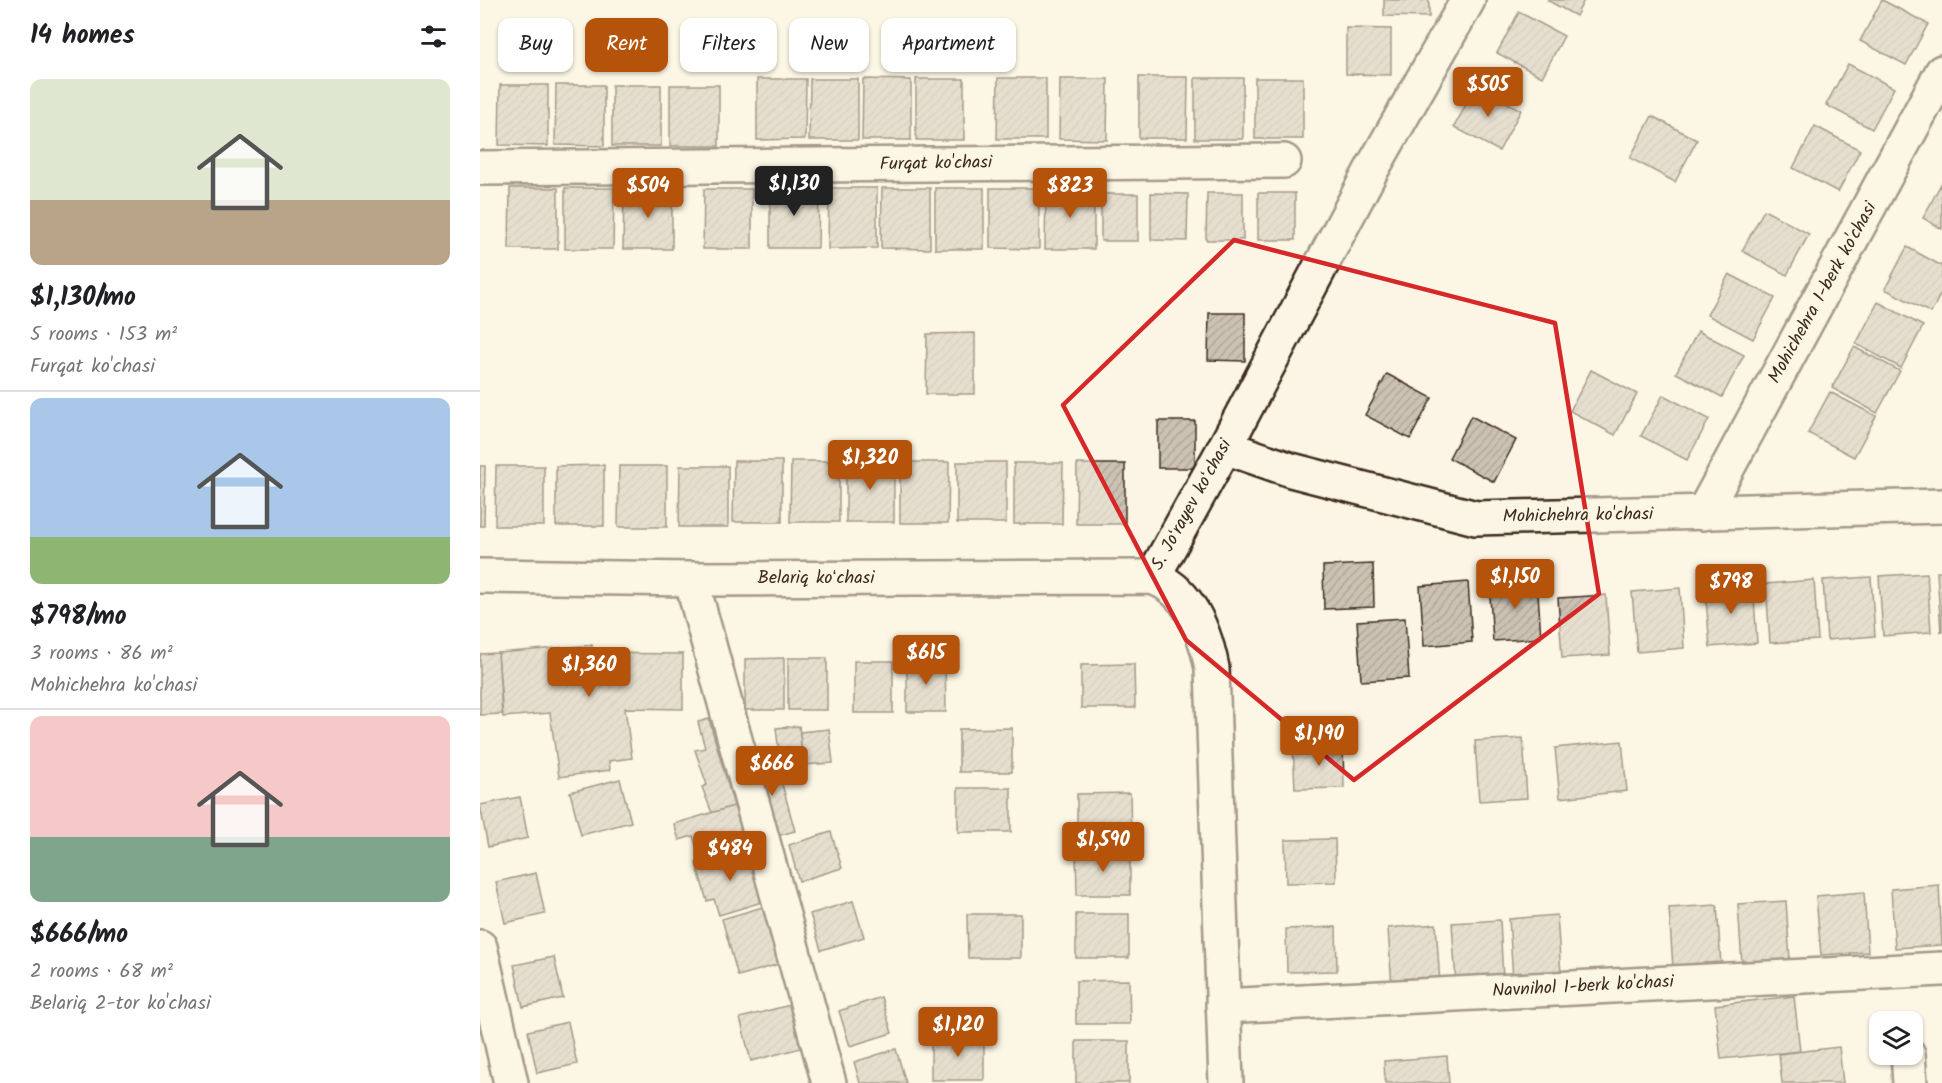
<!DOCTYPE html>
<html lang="en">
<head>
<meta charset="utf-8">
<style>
  :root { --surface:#fff; --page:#f2f2f2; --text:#202124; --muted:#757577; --line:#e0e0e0; --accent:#b45309 }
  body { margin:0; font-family:Kalam,sans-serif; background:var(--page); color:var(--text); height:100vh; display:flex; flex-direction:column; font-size:22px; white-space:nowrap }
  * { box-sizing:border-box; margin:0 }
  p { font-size:20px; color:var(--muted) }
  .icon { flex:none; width:33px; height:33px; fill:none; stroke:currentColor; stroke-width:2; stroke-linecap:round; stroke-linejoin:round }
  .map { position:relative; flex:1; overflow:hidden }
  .drawer { display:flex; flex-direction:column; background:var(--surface); width:480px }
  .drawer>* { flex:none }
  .guide { position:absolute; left:18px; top:18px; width:570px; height:54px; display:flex; gap:12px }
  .controls { position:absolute; left:1389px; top:1011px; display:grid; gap:12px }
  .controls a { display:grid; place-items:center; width:54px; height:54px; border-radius:12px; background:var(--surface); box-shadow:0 2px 4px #0004; font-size:30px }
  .price { position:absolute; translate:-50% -51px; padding:0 14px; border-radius:6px; background:var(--accent); color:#fff; font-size:20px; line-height:39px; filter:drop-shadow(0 2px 3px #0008) }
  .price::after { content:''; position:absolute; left:50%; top:36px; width:18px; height:14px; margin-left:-9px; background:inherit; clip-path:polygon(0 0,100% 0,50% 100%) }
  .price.active { background:#222; color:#fff }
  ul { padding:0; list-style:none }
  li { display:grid; align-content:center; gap:12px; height:318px; padding:0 30px }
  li+li { border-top:2px solid var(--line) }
  li span { display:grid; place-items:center; height:186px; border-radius:12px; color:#555 }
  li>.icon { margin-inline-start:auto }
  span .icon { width:108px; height:108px; fill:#fffc; stroke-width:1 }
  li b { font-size:26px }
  h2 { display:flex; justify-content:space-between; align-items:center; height:72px; padding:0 30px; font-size:26px }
  .chip { padding:0 21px; border-radius:12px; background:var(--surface); box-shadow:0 2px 4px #0004; font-size:21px; line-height:54px }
  .chip.active { background:var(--accent); color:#fff }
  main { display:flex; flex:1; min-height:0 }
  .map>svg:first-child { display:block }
</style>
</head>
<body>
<main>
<section class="drawer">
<h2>14 homes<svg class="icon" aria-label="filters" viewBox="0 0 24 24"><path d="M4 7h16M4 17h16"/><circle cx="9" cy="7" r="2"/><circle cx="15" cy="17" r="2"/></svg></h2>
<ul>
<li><span style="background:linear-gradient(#dfe7d0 65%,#b9a48a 0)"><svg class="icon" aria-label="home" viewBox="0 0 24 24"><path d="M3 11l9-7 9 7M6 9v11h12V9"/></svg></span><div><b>$1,130/mo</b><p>5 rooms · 153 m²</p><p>Furqat ko'chasi</p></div></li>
<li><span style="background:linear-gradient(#a9c7e8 75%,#8fb573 0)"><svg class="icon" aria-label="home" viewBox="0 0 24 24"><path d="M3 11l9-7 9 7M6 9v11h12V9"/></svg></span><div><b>$798/mo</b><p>3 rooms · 86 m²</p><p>Mohichehra ko'chasi</p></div></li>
<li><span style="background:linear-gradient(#f6c9c9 65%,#7fa58c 0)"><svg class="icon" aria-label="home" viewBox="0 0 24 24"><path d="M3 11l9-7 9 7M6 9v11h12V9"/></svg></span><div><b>$666/mo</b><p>2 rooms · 68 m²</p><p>Belariq 2-tor ko'chasi</p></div></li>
</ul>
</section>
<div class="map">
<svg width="1462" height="1083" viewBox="0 0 1462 1083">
  <defs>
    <pattern id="building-hatch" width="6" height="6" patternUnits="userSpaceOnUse" patternTransform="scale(1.5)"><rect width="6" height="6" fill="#ccc2b3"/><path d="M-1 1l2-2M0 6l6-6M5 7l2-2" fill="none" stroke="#b0a79a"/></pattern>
  </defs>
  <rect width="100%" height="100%" fill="#fcf5e5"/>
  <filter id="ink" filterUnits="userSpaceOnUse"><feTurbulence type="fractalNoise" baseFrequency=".0167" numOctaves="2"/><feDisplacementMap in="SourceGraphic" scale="12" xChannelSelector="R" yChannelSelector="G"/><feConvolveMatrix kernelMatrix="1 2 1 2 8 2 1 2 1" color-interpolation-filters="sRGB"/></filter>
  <g filter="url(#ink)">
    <g fill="url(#building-hatch)" stroke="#3b2a1e" stroke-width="1.5">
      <polygon points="904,0 949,0 949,17 904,16"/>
      <polygon points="1067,0 1104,0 1096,16"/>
      <polygon points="1402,0 1448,24 1426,65 1380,41"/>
      <polygon points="1039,12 1084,36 1062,77 1017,53"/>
      <polygon points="866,28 911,29 911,75 866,74"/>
      <polygon points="1368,64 1414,88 1392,129 1346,105"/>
      <polygon points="659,77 708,77 707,138 659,138"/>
      <polygon points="518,78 566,78 566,139 517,139"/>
      <rect x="715" y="78" width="48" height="61"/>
      <rect x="775" y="78" width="48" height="61"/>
      <polygon points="277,79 326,79 325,139 277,140"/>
      <polygon points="330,79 378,79 378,140 329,140"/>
      <polygon points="383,79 431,80 431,140 382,140"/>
      <rect x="436" y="79" width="48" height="61"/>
      <polygon points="580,79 628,79 627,140 579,139"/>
      <polygon points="20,85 68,85 68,146 19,145"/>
      <polygon points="76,85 124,85 124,146 75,145"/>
      <rect x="132" y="85" width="49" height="61"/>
      <rect x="190" y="85" width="49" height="61"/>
      <polygon points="996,86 1041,110 1019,151 974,127"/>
      <polygon points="1172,116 1217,140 1195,182 1150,158"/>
      <polygon points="1335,126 1380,150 1358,192 1313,168"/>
      <polygon points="1462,182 1462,229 1443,218"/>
      <polygon points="290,187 339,187 338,248 290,248"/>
      <polygon points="30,188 78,188 78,249 29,249"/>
      <polygon points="85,188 134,188 133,249 85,249"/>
      <polygon points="144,188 192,188 192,249 143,249"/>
      <polygon points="349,188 397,188 397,248 348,249"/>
      <polygon points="402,188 450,188 450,249 401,248"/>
      <rect x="455" y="188" width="49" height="61"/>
      <polygon points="510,188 559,188 559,249 510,248"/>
      <polygon points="566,188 614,188 614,249 565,249"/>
      <polygon points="224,189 272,189 272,249 223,249"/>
      <polygon points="671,193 708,194 707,241 671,240"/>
      <polygon points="727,193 763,193 763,240 726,240"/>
      <rect x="778" y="193" width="37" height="47"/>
      <rect x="621" y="194" width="37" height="47"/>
      <polygon points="1284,210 1329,234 1307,275 1262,251"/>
      <polygon points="1427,247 1462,266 1462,291 1451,313 1405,289"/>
      <polygon points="1249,274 1295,298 1273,339 1227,315"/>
      <polygon points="1398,302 1443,326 1421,368 1376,344"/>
      <polygon points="729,313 765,313 765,361 728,360"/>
      <polygon points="1218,331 1264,355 1242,397 1196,373"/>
      <polygon points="495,333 495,394 446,394 447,334"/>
      <polygon points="1374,347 1420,371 1397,413 1352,388"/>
      <polygon points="1111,370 1157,394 1135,435 1090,411"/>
      <polygon points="907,374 952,398 930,439 885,415"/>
      <polygon points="1350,392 1396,416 1374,457 1328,433"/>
      <polygon points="1183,395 1229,419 1207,460 1161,436"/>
      <polygon points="991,416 1036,440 1014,482 969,458"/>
      <rect x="678" y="421" width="37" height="47"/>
      <polygon points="254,461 302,461 302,522 253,522"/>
      <polygon points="311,461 359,461 359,522 310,522"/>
      <rect x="366" y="461" width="48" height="61"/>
      <polygon points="420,462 469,462 468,523 420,523"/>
      <rect x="477" y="462" width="49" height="61"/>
      <polygon points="534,463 583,463 582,524 534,524"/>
      <polygon points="597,464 645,464 645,524 596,524"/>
      <polygon points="124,465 124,526 76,526 76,466"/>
      <polygon points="0,466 5,466 4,526 0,526"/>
      <polygon points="16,466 64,466 64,526 15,526"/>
      <polygon points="139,466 187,466 187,527 138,527"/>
      <polygon points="200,466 248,466 248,527 199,527"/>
      <polygon points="893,564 894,607 844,609 843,566"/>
      <polygon points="1457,572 1462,572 1462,632 1461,632"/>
      <polygon points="1447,573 1451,632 1403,636 1399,576"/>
      <polygon points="1391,577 1395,636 1347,640 1343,580"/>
      <polygon points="1057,578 1061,638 1013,641 1009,582"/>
      <polygon points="1334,580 1338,640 1290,643 1286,584"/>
      <polygon points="988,582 992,642 944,646 940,586"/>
      <polygon points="1273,584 1277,643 1230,647 1225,587"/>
      <polygon points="1200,588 1204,648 1157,652 1152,592"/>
      <polygon points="1126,595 1130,655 1082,658 1078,598"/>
      <polygon points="925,618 929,678 881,681 877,621"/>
      <polygon points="112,645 112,653 203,654 203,709 145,708 152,758 129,761 130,770 79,777 70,713 23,717 18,653"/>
      <polygon points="18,653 22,714 0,715 0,654"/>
      <polygon points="304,658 304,710 265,710 265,659"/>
      <rect x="308" y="658" width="39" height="52"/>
      <polygon points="465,660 466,712 427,712 427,661"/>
      <rect x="374" y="661" width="39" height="52"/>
      <polygon points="654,664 655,708 601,708 601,665"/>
      <polygon points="229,719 254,806 232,813 222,787 227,785 215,750 225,748 218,722"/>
      <polygon points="319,726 323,765 298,772 294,755 299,753 296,728"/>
      <polygon points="532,728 532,772 479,772 479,729"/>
      <polygon points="349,729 353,763 323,765 320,732"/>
      <polygon points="1043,738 1047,798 999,801 995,741"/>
      <polygon points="1142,741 1147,791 1080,798 1075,748"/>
      <polygon points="863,745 864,788 815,789 813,746"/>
      <polygon points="294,755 315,831 289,838 268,762"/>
      <polygon points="140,779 151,822 101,835 90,792"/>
      <rect x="478" y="788" width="53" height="44"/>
      <polygon points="650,793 651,838 597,838 597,794"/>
      <polygon points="40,797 48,838 8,847 0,805"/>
      <polygon points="254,806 266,845 220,859 213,836 199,840 194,824"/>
      <polygon points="351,832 362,868 319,881 309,845"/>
      <polygon points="855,839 856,882 806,883 805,840"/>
      <polygon points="267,849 282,902 239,915 234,899 227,901 216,863"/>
      <polygon points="596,851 650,851 650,895 597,895"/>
      <polygon points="56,873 65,914 25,923 16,882"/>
      <polygon points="1459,885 1462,945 1415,948 1411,889"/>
      <polygon points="1384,892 1388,952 1341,955 1336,896"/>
      <polygon points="373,901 384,937 341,950 330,914"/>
      <polygon points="1306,901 1310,961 1262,964 1258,904"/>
      <polygon points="1237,905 1241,965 1193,968 1189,908"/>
      <polygon points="286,906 303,963 258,976 242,919"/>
      <polygon points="487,914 541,914 541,958 488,958"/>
      <rect x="596" y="914" width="53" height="44"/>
      <polygon points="1077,915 1081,975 1033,979 1029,919"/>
      <polygon points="1020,920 1023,980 976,983 972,923"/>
      <polygon points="956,924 960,984 912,988 908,928"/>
      <polygon points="856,927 857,971 807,972 806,929"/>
      <polygon points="74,957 83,998 43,1007 34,965"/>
      <polygon points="649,980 650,1024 596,1024 596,981"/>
      <polygon points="1314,996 1320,1051 1241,1059 1235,1005"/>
      <polygon points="401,997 412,1033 370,1046 359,1011"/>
      <polygon points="310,1005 321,1048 271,1061 260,1018"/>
      <polygon points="88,1022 97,1064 57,1073 48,1031"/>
      <rect x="451" y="1036" width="53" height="44"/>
      <rect x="596" y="1041" width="53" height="42"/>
      <polygon points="1359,1047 1363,1083 1302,1083 1299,1054"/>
      <polygon points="416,1049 426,1083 380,1083 374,1062"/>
      <polygon points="967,1056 969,1083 905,1083 904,1061"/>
    </g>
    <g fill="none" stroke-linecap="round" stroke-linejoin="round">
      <defs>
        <g id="street">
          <polyline points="0,168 804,161"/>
          <polyline points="745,447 811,470 996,518 1462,506"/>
          <polyline points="1223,513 1462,72"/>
          <polyline points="673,577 745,447 892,169 988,0"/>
          <polyline points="211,579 349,1083"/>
          <polyline points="0,947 31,1083"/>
          <polyline points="743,1006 1462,969"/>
          <polyline points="1428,1054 1430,1083"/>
        </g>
        <path id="secondary" d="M0,576L211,579L673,577C710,591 725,632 732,668L746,1083"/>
      </defs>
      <use href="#street" stroke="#3b2a1e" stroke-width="38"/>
      <use href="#secondary" stroke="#3b2a1e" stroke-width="38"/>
      <use href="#street" stroke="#fcf5e5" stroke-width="33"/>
      <use href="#secondary" stroke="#fcf5e5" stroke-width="33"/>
    </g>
  </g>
  <path d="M0 0H1462V1083H0ZM754,240L1075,323L1119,594L874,780L706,640L583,405Z" fill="#fcf5e5" fill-opacity=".55" fill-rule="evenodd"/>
  <path fill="none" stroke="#d62828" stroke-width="4.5" stroke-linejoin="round" d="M754,240L1075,323L1119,594L874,780L706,640L583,405Z"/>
  <g text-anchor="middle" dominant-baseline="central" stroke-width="4.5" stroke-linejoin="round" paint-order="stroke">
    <g font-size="18" fill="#3b2a1e" stroke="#fcf5e5">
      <text transform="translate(456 164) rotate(-1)">Furqat ko'chasi</text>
      <text transform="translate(1343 293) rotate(-61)">Mohichehra 1-berk ko'chasi</text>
      <text transform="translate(712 505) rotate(-61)">S. Joʻrayev koʻchasi</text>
      <text transform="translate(1098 516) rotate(-1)">Mohichehra ko'chasi</text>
      <text x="336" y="578">Belariq koʻchasi</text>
      <text transform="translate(1103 987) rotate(-3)">Navnihol 1-berk ko'chasi</text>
    </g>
  </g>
</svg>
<div class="controls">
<a><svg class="icon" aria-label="layers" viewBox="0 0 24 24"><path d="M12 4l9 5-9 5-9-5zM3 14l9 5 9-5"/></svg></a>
</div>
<b class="price" style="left:1008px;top:118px">$505</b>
<b class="price active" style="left:314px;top:217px">$1,130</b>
<b class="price" style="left:168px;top:219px">$504</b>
<b class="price" style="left:590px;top:219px">$823</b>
<b class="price" style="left:390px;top:491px">$1,320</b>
<b class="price" style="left:1035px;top:610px">$1,150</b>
<b class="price" style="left:1251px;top:615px">$798</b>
<b class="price" style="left:446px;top:686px">$615</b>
<b class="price" style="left:109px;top:698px">$1,360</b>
<b class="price" style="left:839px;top:767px">$1,190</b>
<b class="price" style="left:292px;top:797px">$666</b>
<b class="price" style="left:623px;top:873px">$1,590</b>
<b class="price" style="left:250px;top:882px">$484</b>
<b class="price" style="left:478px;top:1058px">$1,120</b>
<div class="guide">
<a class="chip">Buy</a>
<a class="chip active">Rent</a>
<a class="chip">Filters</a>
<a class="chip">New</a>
<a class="chip">Apartment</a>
</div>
</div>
</main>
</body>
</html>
